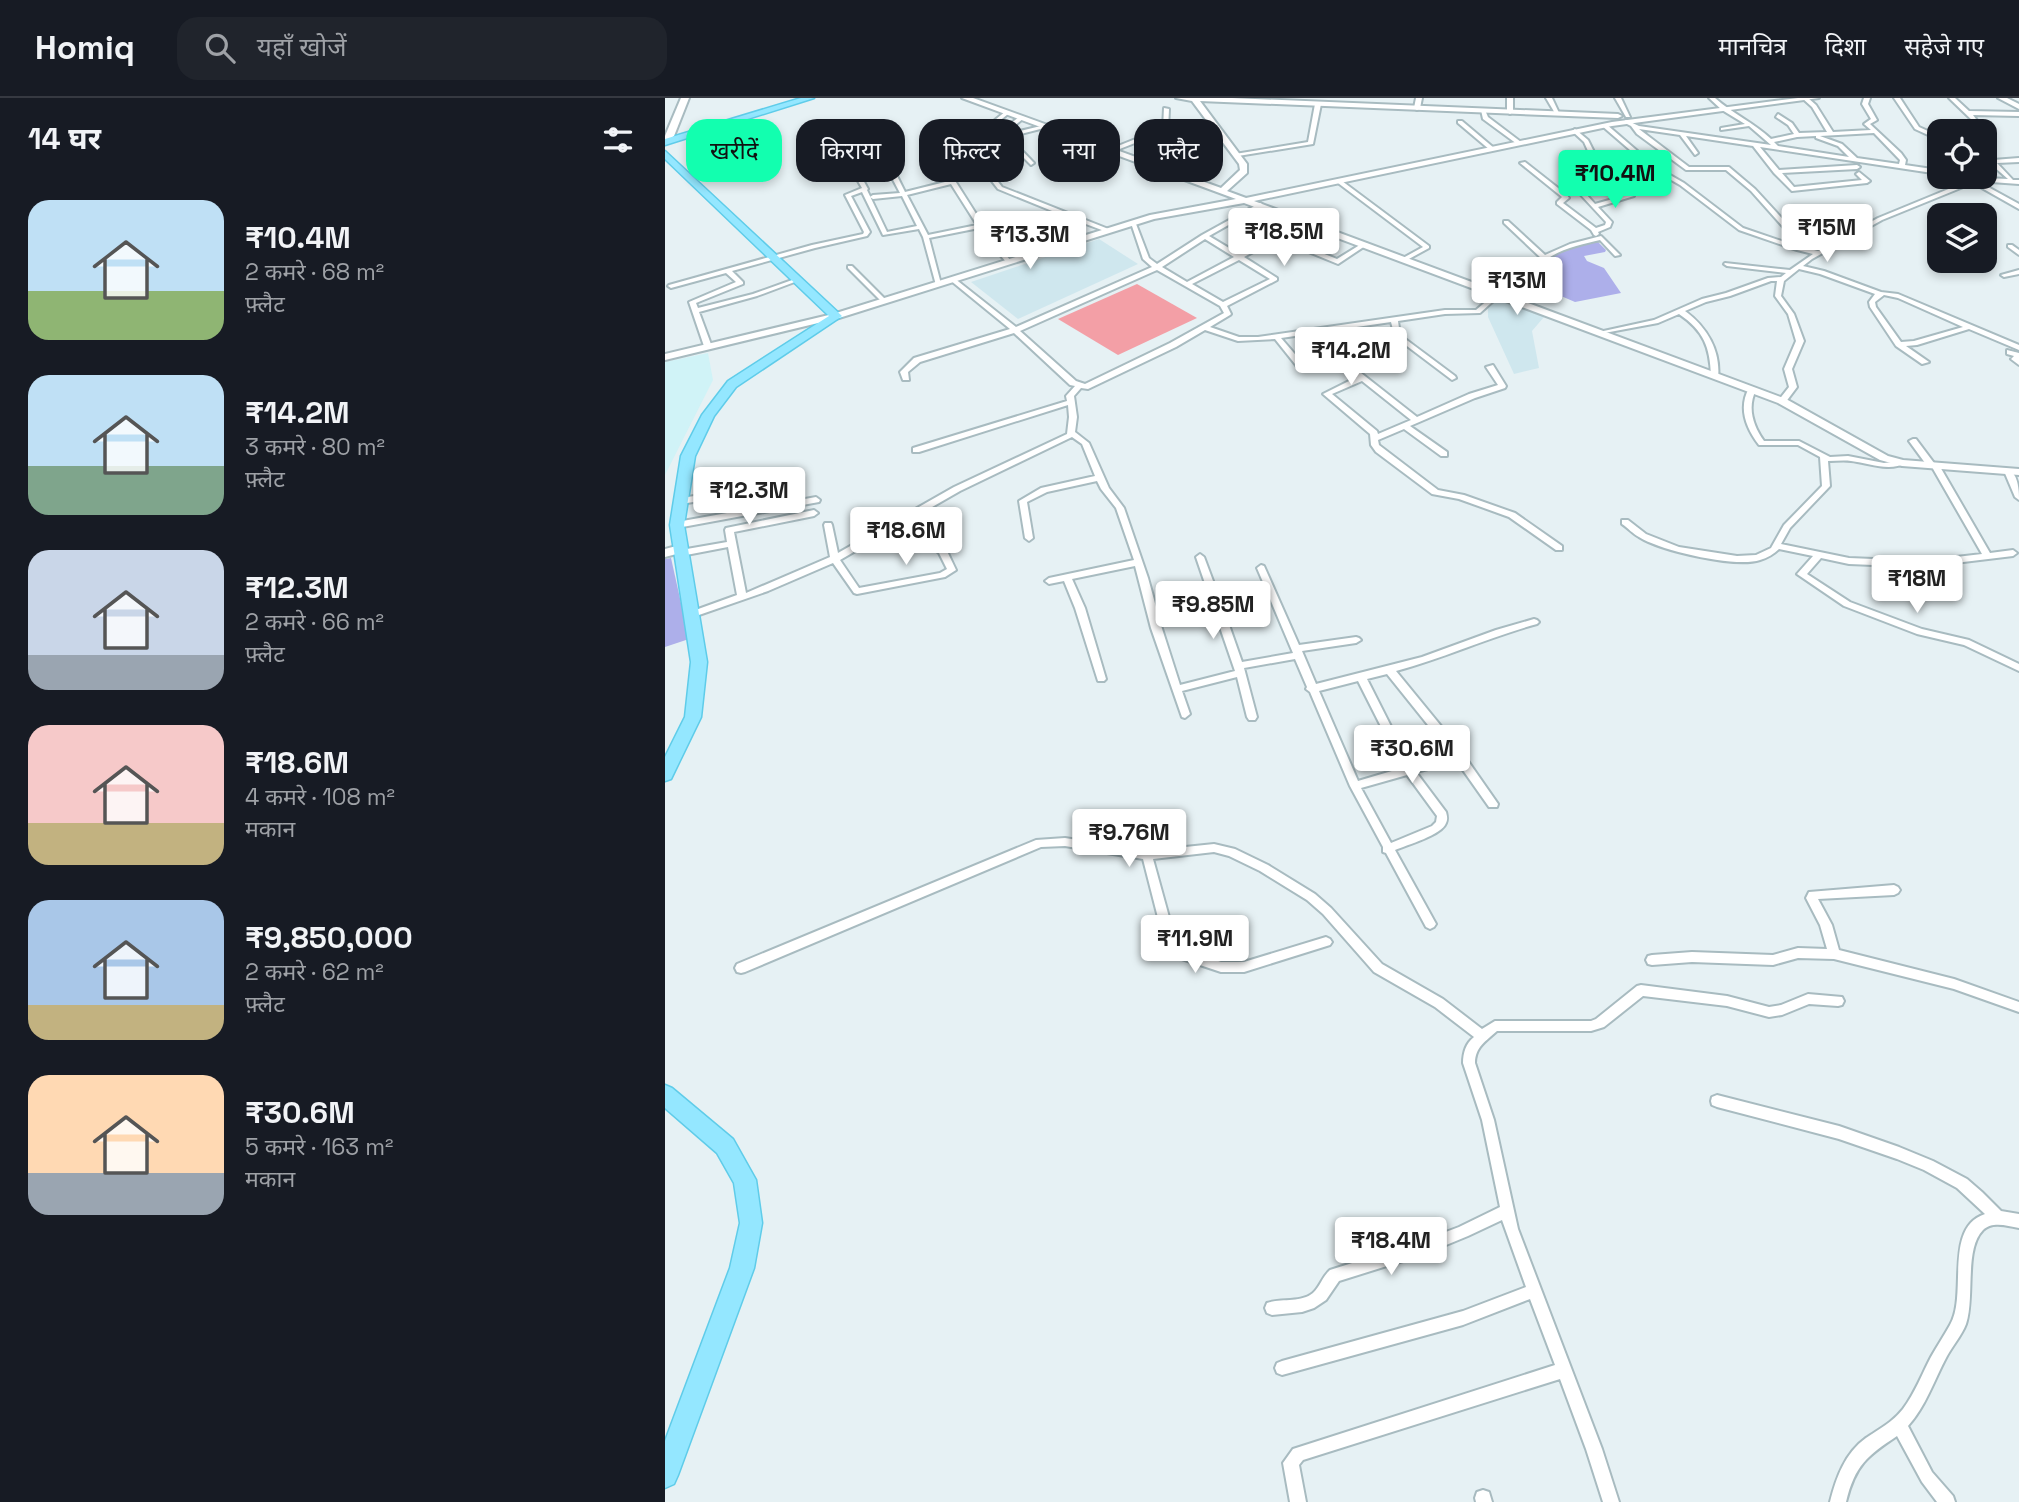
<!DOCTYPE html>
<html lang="hi">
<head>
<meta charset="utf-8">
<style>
  :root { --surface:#171b24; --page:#20242c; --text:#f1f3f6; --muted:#9ea1a6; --line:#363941; --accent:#12ffaf }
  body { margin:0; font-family:"Space Grotesk","Noto Sans Devanagari",sans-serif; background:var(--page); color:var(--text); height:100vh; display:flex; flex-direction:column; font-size:26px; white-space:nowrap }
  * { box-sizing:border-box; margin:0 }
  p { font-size:23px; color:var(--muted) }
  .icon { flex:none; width:38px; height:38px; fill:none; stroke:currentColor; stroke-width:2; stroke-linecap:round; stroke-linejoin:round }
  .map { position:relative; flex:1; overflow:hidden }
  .details { display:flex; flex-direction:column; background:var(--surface); width:665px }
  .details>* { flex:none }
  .banner { position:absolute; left:21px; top:21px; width:665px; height:63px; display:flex; gap:14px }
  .fabs { position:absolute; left:1262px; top:21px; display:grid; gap:14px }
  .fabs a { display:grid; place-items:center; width:70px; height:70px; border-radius:14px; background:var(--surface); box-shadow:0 4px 10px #0003; font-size:35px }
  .price { position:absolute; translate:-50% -60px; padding:0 16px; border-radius:7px; background:#fff; color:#222; font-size:23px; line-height:46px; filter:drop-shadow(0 2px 4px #0008) }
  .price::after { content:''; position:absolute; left:50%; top:42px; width:21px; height:16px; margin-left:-10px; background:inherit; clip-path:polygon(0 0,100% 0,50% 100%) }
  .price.on { background:var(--accent); color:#111 }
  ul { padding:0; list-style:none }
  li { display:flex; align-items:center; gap:21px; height:175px; padding:0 28px }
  li span { display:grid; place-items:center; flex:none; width:196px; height:140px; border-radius:21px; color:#555 }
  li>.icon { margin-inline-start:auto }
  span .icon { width:84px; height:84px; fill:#fffc; stroke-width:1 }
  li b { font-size:30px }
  h2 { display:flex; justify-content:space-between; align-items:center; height:84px; padding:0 28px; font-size:30px }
  .pill { padding:0 24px; border-radius:21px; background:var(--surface); box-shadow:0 4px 10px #0003; font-size:24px; line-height:63px }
  .pill.on { background:var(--accent); color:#111 }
  header { display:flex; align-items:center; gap:42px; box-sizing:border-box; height:98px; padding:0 35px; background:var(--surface); border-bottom:2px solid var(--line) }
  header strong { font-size:33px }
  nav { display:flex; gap:38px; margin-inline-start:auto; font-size:24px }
  .search { width:490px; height:63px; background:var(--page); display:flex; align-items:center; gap:18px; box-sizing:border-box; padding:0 24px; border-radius:21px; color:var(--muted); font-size:26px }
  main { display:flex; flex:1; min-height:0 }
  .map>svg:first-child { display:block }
</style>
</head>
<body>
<header>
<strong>Homiq</strong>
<div class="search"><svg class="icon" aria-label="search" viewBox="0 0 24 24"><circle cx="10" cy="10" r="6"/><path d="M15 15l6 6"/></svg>यहाँ खोजें</div>
<nav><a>मानचित्र</a><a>दिशा</a><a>सहेजे गए</a></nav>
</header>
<main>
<section class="details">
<h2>14 घर<svg class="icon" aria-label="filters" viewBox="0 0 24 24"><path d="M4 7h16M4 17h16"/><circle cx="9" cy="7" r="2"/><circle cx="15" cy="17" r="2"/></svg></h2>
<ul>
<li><span style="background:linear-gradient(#bfe0f5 65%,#8fb573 0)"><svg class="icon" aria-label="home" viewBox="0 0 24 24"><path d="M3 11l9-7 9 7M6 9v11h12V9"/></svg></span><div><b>₹10.4M</b><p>2 कमरे · 68 m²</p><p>फ़्लैट</p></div></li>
<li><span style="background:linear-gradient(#bfe0f5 65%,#7fa58c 0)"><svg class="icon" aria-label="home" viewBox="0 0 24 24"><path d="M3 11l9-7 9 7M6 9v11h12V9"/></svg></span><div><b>₹14.2M</b><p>3 कमरे · 80 m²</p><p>फ़्लैट</p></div></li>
<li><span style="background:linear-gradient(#c9d6e8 75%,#9aa5b1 0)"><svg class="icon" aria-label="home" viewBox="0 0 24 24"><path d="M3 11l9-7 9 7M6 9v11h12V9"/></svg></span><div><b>₹12.3M</b><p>2 कमरे · 66 m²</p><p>फ़्लैट</p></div></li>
<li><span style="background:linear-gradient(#f6c9c9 70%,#c2b280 0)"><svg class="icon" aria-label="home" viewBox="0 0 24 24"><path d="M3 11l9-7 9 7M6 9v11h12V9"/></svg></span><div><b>₹18.6M</b><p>4 कमरे · 108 m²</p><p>मकान</p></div></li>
<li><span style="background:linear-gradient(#a9c7e8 75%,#c2b280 0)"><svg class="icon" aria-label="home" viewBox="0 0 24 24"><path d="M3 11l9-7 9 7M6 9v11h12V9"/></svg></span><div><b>₹9,850,000</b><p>2 कमरे · 62 m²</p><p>फ़्लैट</p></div></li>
<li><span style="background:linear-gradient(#ffd9b3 70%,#9aa5b1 0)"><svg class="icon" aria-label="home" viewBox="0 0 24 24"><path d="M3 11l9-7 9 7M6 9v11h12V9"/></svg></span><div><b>₹30.6M</b><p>5 कमरे · 163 m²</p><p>मकान</p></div></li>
</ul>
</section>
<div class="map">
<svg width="1354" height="1404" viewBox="0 0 1354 1404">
  <rect width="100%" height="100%" fill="#e6f1f4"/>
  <polygon fill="#d0f3f7" points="43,255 48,282 0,377 0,264"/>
  <g fill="#cfe7ee">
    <polygon points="434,141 473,166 353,221 306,184"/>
    <polygon points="833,200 879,219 867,233 874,270 849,276 823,219 823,209"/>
  </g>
  <g fill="#adafea">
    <polygon points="933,144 941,152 940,154 919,158 922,163 939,170 956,195 910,204 896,198 872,202 868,196 877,161 912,147"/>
    <polygon points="6,460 24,541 0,549 0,461"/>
  </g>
  <polygon fill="#f39fa6" points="472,186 532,220 453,257 393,221"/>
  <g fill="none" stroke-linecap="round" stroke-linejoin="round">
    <defs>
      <g id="minor">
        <polygon points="751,0 757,0 755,10 752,12 749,10"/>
        <polygon points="842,0 848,0 848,14 845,16 842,14"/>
        <polygon points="881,0 887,0 895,17 891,17"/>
        <polygon points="950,0 956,0 965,19 961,19"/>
        <path d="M1044,0H1050C1068,16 1088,24 1106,41L1129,36L1123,27L1111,19L1113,16L1127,25L1134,35L1162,34L1147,9L1137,0H1143L1151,7L1168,34L1206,32L1199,26L1206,21L1197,6L1199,0H1205L1203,6L1212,22L1205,26L1236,55L1241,62L1240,67L1274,72V76L1095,49L1114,72L1192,67L1195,69L1192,71L1117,75L1129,89L1197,82L1191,76L1194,74L1205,83L1202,85L1127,93L1109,75L1088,48L1021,38L1033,55L1030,57L1015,37L974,31L1024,69H1064L1090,91L1145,151L1153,153L1213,120L1303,83L1298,79L1343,81L1320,61V36L1323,38L1326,46L1323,57L1328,62L1354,60V64L1332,65L1348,82H1354V86L1312,83L1354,106V111L1308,85L1217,122L1147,161L1138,168L1159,173L1216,194L1233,196L1354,247V252L1304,231L1252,247L1241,248L1264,264L1257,266L1231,248L1205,209L1204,204L1210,196L1155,176L1134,171L1119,183L1116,198L1129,216L1139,243L1127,271L1132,289L1120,305L1113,303L1124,289L1119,271L1131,243L1123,216L1110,198L1112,183H1106L1065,198L1041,204L1020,213C1042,229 1056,253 1053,280L1046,278C1045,249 1039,233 1014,216L993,225L934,236V234L989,222L1037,201L1061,195L1103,180L1116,179L1121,175L1062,168L1059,166L1060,165L1125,172L1148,156L1132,152L1074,132L1015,87L987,71L936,27L941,26L991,69L1019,85L1078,130L1137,150L1086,93L1061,72H1021L972,36L966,28L958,24L961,22L974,28L1106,47L1084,28L1056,32V30L1080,26L1057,12ZM1209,35L1235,62L1234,66L1192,60L1177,46L1155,38ZM1151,38V40L1173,48L1184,59L1113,48L1109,44L1132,39ZM1219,197L1233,200L1298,229L1249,243L1236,244L1211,209L1210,204Z"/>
        <polygon points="1229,0 1235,0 1254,29 1274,38 1274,42 1250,31"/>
        <polygon points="1284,0 1290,0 1304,13 1354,14 1354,18 1308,17 1320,33 1314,33 1309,24"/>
        <polygon points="653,4 656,6 648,46 573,58 570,56 643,44 650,6"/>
        <polygon points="499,10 504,11 503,32 447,54 443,54 443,52 498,30"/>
        <polygon points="816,12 820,12 823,19 856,44 856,46 852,46 818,21"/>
        <polygon points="341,13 343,16 305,47 337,89 446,132 446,134 442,134 397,117 373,128 394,150 389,151 366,127 392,115 333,91 299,47"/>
        <polygon points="354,19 359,20 338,37 380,27 383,29 344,39 368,64 369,65 366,67 339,40 329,42 350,66 350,68 348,69 322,41 331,37"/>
        <polygon points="793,23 797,23 829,50 829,52 825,52 793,25"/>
        <polygon points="910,31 923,42 932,60 969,98 933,109 947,124 945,129 933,134 934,136 931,138 929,137 926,132 892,106 892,104 897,99 855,65 860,64 902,97 904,100 898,105 931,130 940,127 941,124 915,96 916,95 920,95 930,106 962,97 927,62 919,44 907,33"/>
        <path d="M272,57L275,59L327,141L346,163V165H342L323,143L314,130L264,140L276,186L271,187L258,139L254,131L218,137L197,94L186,98L205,134L202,138L150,150L67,173L78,184V186L31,205L33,210L88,196L130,181L135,182L92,198L34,214L47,249L40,251L24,204L71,184L61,175L6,190L3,188L4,187L147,147L198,136L199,134L180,97L197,90L186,71L189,69L192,71L203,91L202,92L222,134L252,128L237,98L208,101L205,99L208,97L235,95L224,74L227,72L230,74L240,94L284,83L269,59ZM286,86L312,127L263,137L242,97Z"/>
        <polygon points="673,83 677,83 764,148 764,150 742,162 738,162 738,160 758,149 673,85"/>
        <path d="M595,105L597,106V108L544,138L574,156L612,137L672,161L698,145L703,146L673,166L612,141L579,159L612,180V182L562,208L566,216L565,217L545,229L574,239H593L780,212H811L831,195H835V197L815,215L780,216L733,223L735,237L790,278L791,280L787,282L730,239L726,224L657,234L668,253L752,319L804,296L833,287L821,269L828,267L841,288L840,290L810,300L745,328L782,354V358H776L739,331L713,342L714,347L773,392L799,397L850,415L897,448V452H891L844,419L794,401L767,396L711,354L706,347L705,336L658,296L692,279L662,256L651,235L616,240L641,269L637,271H634L610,241L573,243L540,232L511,249L423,291L416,290L409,298L412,319L410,334L424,345L444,390L459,410L483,480L491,509L545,500L531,459L535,456L539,459L554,499L601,491L592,470L596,467L599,468L634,547L691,539L694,540L696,542L691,545L637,553L651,586L757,559L831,532L869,521L872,522L874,524L872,526C824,539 779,560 731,573L794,650L833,706L832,709H824L788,658L763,671L751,674L781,714C782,718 783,721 781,725C777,737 742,747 730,752L771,826L769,829L765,831L761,829L721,755L718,754V749L685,688L645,594L641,591L642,589L630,561L579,570L592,619L590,622H584L582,619L572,579L517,593L525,616L520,620L517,619L486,530L470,468L407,481L420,510L441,581L439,583H433L410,510L399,483L384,486L380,483L384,480L469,462L451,410L436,391L432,383L382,394L362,404L368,440L364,443L360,440L354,403L376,390L430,378L417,346L407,339L295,393L241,424L281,451L291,472L280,479L192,496L189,495L168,465L103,493L31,518L28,519L23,516L25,514L72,497L63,449L16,458L12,455L16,452L62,444L60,432L61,430L149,412L153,415L149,418L69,434L81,495L165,459L159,427L160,425H166L167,427L173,455L289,389L402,336L404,319L403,307L254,354H248V350L402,303L401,298L410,288L405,287L349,235L255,264L243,274L244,282H238L235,274L249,260L345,231L285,182V180H289L351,229L487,169L478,161L466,125L471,126L484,160L492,166L537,137ZM540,141L569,159L522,184L497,169ZM574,162L605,181L558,204L527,186ZM492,172L555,208L559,215L505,245L420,286L411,283L355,233ZM697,283L746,322L713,336L712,333L667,296ZM235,427L274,455L282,471L275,475L194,490L175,462ZM603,496L628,555L577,564L556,504ZM547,506L570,573L515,587L492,515ZM722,576L783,652L746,668L702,581ZM693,583L737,670L693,683L654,593ZM742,677L772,718L771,724L767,728L726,745L696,690Z"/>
        <path d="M839,123H843L880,157L905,146L936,138L955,157L950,158L935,142C915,147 881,153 871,174C867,184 866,195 862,206L857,207C858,191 863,171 876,160L839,125Z"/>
        <polygon points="1343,147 1347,147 1354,152 1354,157 1343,149"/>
        <polygon points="183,168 187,168 221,202 221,204 217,204 183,170"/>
        <polygon points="1354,172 1354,176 1339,179 1336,177"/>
        <polygon points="1342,252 1354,255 1354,267 1346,261 1349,258 1342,256"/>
        <path d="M1084,290L1091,292C1082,309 1088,328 1099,343H1134L1165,359L1183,358L1219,365L1237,363L1241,365C1224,374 1204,365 1186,363C1179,362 1171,363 1163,363L1165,388L1125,430L1116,446L1184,460L1257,463L1317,456L1267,369H1263L1244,343L1248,341H1251L1269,365L1274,367L1325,455L1348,452L1352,455L1348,458L1257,469L1184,466L1156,460L1142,476L1185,504L1257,531L1304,542L1354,566V573L1299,547L1252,536L1179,508L1132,476L1148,458L1114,451C1109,456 1102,460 1095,462C1071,470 996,453 974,439C968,436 963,430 957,426V422H963L981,436L1014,449L1072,458L1091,457L1106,450L1119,427L1157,388L1155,359L1133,347H1094C1081,330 1073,310 1084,290Z"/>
        <path d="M1340,371H1343C1353,376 1354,391 1354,402L1350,399L1339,373Z"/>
        <polygon points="130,383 134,385 133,387 16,406 12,403 16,400"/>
        <polygon points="151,399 155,402 154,404 12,430 8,427 12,424"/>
        <path d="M400,740L482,753L549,746L570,751L603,767L650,796L666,810L717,866L778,901L817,931L830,923H926L931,921L972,888L976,887L1062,898L1104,909L1116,907L1143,896L1177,899L1179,903L1177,907L1173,908L1144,906L1117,917L1104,919L1062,908L978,898L939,929L926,933H832C821,943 810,949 810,965L829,1022L853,1131L937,1351L954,1404H938L921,1351L895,1281L638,1362L634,1367L641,1404H625L618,1365L628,1351L890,1267L865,1201L798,1227L617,1277L612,1275L610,1270L612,1265L617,1263L798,1213L861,1189L837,1122L803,1138L757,1157L674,1183L661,1202L649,1210L637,1214L607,1217L602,1215L600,1210L602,1205C616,1200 636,1205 648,1195C655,1189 657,1179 665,1172L757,1143L794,1129L835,1109L817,1022L798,965C798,955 801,945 809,939L770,909L709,874L658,816L642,802L595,773L564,758L549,754L488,761L510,841L522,852L556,864H579L661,839L665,841L667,844L665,847L579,874H556L514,860L499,843L478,761L400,748L376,749L80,874L76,875L72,874L70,870L72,866L371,742Z"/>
        <polygon points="1229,787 1233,789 1235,792 1233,795 1229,797 1153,801 1167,827 1174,852 1289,881 1354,904 1354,914 1289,891 1169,861 1133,860 1108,867 1027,864 987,867 983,866 981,862 983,858 987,857 1027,854 1108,857 1133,850 1162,851 1155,827 1141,800 1144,794"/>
        <path d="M1052,997L1174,1028L1234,1049L1268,1063L1302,1081L1317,1094L1336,1113L1354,1116V1130C1342,1128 1328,1123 1318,1132C1299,1151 1310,1200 1301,1226C1297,1237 1288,1247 1282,1258C1269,1282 1261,1308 1243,1328L1267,1374L1288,1398L1290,1404H1272L1257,1384L1232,1338C1202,1358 1190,1367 1181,1404H1165C1171,1380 1180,1355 1201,1340C1214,1331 1228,1324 1238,1311C1250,1295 1257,1276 1266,1259C1272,1248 1279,1238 1285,1227C1303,1197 1278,1130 1320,1116L1292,1090L1259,1072L1232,1061L1174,1041L1052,1009L1047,1007L1046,1003L1047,999Z"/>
        <polygon points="818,1392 824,1394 827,1404 811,1404 810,1400 812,1394"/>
      </g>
      <g id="tertiary">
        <polygon points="16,0 24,0 9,38 0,44 0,38"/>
        <polygon points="297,0 308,0 556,90 575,72 574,66 527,3 511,0 567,0 953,16 957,18 953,20 535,3 582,66 582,75 562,93 581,100 947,24 1133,0 1154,0 947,28 589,103 1121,301 1223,358 1238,362 1354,371 1354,377 1237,368 1215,362 1113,305 579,105 489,121 174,220 0,262 0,256 168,216 485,117 571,101"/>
        <polygon points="1333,0 1342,0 1354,6 1354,11"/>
        <polygon points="15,447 19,448 19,454 0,459 0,451"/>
      </g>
      <g id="primary">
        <polygon points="136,0 149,0 0,47 0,41"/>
        <polygon points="0,53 177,218 71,289 49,318 30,358 19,427 42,564 36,619 6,681 0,683 0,659 20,619 26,564 5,427 16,358 37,317 63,283 164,218 0,61"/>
        <polygon points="0,987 7,990 68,1041 91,1082 97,1125 89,1170 13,1377 9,1386 0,1390 0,1343 65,1170 75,1125 69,1085 52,1055 0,1010"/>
      </g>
    </defs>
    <use href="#minor" stroke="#a8bbc0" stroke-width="4"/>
    <use href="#tertiary" stroke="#a8bbc0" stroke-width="4"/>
    <use href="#primary" stroke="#5fcce9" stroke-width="3"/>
    <use href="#minor" fill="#fff" fill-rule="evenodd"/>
    <use href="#tertiary" fill="#fff" fill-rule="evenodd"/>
    <use href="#primary" fill="#94e7ff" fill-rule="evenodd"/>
  </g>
</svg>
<div class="fabs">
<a><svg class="icon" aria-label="locate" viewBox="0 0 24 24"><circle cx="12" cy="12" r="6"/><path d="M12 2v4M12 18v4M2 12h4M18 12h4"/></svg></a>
<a><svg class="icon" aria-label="layers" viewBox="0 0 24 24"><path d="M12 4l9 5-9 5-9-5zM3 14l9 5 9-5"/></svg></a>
</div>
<b class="price on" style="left:950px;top:112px">₹10.4M</b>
<b class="price" style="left:1162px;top:166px">₹15M</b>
<b class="price" style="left:619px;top:170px">₹18.5M</b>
<b class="price" style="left:365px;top:173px">₹13.3M</b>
<b class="price" style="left:852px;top:219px">₹13M</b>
<b class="price" style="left:686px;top:289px">₹14.2M</b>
<b class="price" style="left:84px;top:429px">₹12.3M</b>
<b class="price" style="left:241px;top:469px">₹18.6M</b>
<b class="price" style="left:1252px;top:517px">₹18M</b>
<b class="price" style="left:548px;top:543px">₹9.85M</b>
<b class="price" style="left:747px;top:687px">₹30.6M</b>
<b class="price" style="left:464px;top:771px">₹9.76M</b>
<b class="price" style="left:530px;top:877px">₹11.9M</b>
<b class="price" style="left:726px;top:1179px">₹18.4M</b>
<div class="banner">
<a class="pill on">खरीदें</a>
<a class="pill">किराया</a>
<a class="pill">फ़िल्टर</a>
<a class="pill">नया</a>
<a class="pill">फ़्लैट</a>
</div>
</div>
</main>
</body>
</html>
